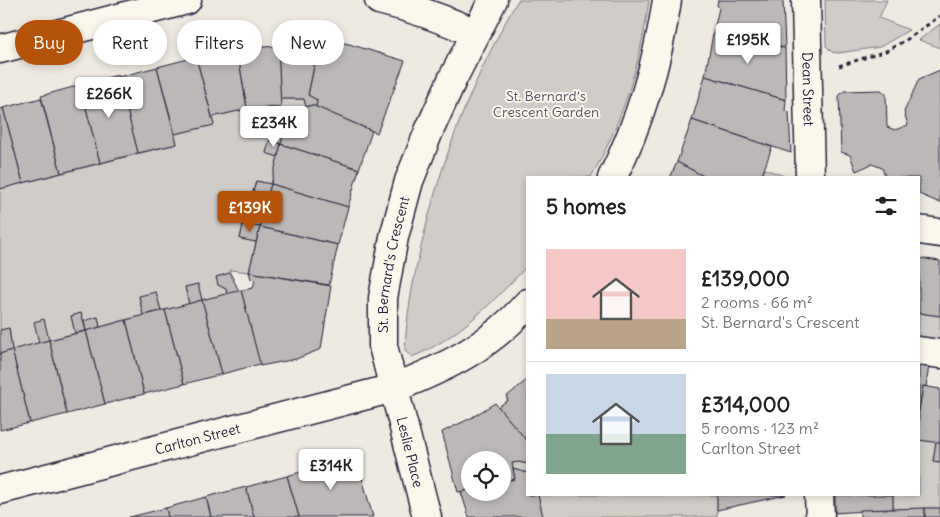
<!DOCTYPE html>
<html lang="en">
<head>
<meta charset="utf-8">
<style>
  :root { --surface:#fff; --page:#f6f6f6; --text:#202124; --muted:#757577; --line:#e0e0e0; --accent:#b45309 }
  body { margin:0; font-family:Delius,sans-serif; background:var(--page); color:var(--text); height:100vh; display:flex; flex-direction:column; font-size:19px; white-space:nowrap }
  * { box-sizing:border-box; margin:0 }
  p { font-size:16px; color:var(--muted) }
  .icon { flex:none; width:28px; height:28px; fill:none; stroke:currentColor; stroke-width:2; stroke-linecap:round; stroke-linejoin:round }
  .map { position:relative; flex:1; overflow:hidden }
  .details { position:absolute; left:526px; top:176px; width:394px; height:320px; display:flex; flex-direction:column; background:var(--surface); border-radius:0px; box-shadow:0 2px 8px #0003 }
  .details>* { flex:none }
  .top-card { position:absolute; left:15px; top:20px; width:436px; height:45px; display:flex; gap:10px }
  .buttons { position:absolute; left:461px; top:451px; display:grid; gap:10px }
  .buttons a { display:grid; place-items:center; width:50px; height:50px; border-radius:50%; background:var(--surface); box-shadow:0 2px 8px #0003; font-size:25px }
  .price { position:absolute; translate:-50% -42px; padding:0 11px; border-radius:5px; background:#fff; color:#222; font-size:16px; line-height:32px; filter:drop-shadow(0 1px 2px #0008) }
  .price::after { content:''; position:absolute; left:50%; top:30px; width:15px; height:11px; margin-left:-8px; background:inherit; clip-path:polygon(0 0,100% 0,50% 100%) }
  .price.active { background:var(--accent); color:#fff }
  ul { padding:0; list-style:none }
  li { display:flex; align-items:center; gap:15px; height:125px; padding:0 20px }
  li+li { border-top:1px solid var(--line) }
  li span { display:grid; place-items:center; flex:none; width:140px; height:100px; border-radius:0px; color:#555 }
  li>.icon { margin-inline-start:auto }
  span .icon { width:60px; height:60px; fill:#fffc; stroke-width:1 }
  li b { font-size:21px }
  h2 { display:flex; justify-content:space-between; align-items:center; height:60px; padding:0 20px; font-size:21px }
  .pill { padding:0 18px; border-radius:22px; background:var(--surface); box-shadow:0 2px 8px #0003; font-size:18px; line-height:45px }
  .pill.active { background:var(--accent); color:#fff }
  .map>svg:first-child { display:block }
</style>
</head>
<body>
<div class="map">
<svg width="940" height="517" viewBox="0 0 940 517">
  <rect width="100%" height="100%" fill="#eeeae2"/>
  <filter id="ink" filterUnits="userSpaceOnUse"><feTurbulence type="fractalNoise" baseFrequency=".02" numOctaves="2"/><feDisplacementMap in="SourceGraphic" scale="10" xChannelSelector="R" yChannelSelector="G"/><feConvolveMatrix kernelMatrix="1 2 1 2 8 2 1 2 1" color-interpolation-filters="sRGB"/></filter>
  <g filter="url(#ink)">
    <g fill="#d0cdc9" stroke="#797882">
      <path d="M518,0H649C641,62 622,123 591,177L528,178L527,266C494,301 457,339 412,357L405,351C406,316 413,281 421,247C441,160 473,77 518,0Z"/>
      <polygon points="825,0 887,0 879,18 909,30 880,47 838,53 832,52 826,46"/>
      <polygon points="940,24 940,48 919,40"/>
      <polygon points="280,99 304,99 306,107 294,111 294,114 288,114 281,144 270,140 266,153 278,157 271,184 256,181 250,202 265,206 260,227 243,224 240,238 256,242 249,272 230,270 230,273 216,277 218,285 226,289 227,294 202,300 198,284 185,287 189,304 161,311 156,292 139,297 143,315 100,327 98,317 84,321 81,313 71,316 75,333 12,350 9,328 0,330 0,189 177,144 175,134 213,125 212,117 247,109 281,107"/>
      <polygon points="765,169 787,177 761,178"/>
      <polygon points="919,313 940,316 940,344 919,341"/>
      <polygon points="919,440 936,442 933,461 940,462 940,508 893,509 893,495 919,495"/>
      <polygon points="519,462 527,464 527,473 513,469 512,463"/>
      <polygon points="538,495 717,495 717,517 543,517"/>
    </g>
    <g fill="#bcb8b8" stroke="#22223b">
      <polygon points="718,0 783,0 785,48 713,34 719,8 717,5"/>
      <polygon points="713,34 785,48 786,100 705,76"/>
      <polygon points="320,38 349,44 405,61 377,133 316,107 317,100 308,95"/>
      <polygon points="278,46 318,47 308,95 317,100 316,107 312,105 306,107 304,99 280,99"/>
      <polygon points="278,46 281,107 247,109 237,49"/>
      <polygon points="237,49 247,109 212,117 196,57"/>
      <polygon points="196,57 214,125 175,134 157,67"/>
      <polygon points="157,67 177,144 138,153 118,77"/>
      <polygon points="940,70 940,203 919,194 919,178 886,178 882,168 872,164 856,171 850,155 841,152 839,96 844,91 881,90 886,94 887,127 895,130 908,125 904,112 919,79"/>
      <polygon points="118,75 138,153 100,163 80,85"/>
      <polygon points="705,76 786,100 785,111 789,112 791,153 692,120"/>
      <polygon points="80,85 100,163 61,173 41,96"/>
      <polygon points="41,98 61,173 23,183 3,108"/>
      <polygon points="312,105 372,131 359,169 281,144 288,114 294,114 294,111"/>
      <polygon points="3,108 23,183 0,189 0,109"/>
      <polygon points="692,120 772,147 761,178 707,178 677,162"/>
      <polygon points="270,139 281,144 278,157 266,153"/>
      <polygon points="281,144 359,169 348,207 271,184"/>
      <polygon points="677,162 707,178 670,178"/>
      <polygon points="256,181 271,184 265,206 250,203"/>
      <polygon points="271,184 348,207 338,245 260,227"/>
      <polygon points="243,224 260,227 256,242 240,239"/>
      <polygon points="260,227 338,245 329,285 249,272"/>
      <polygon points="919,258 940,261 940,316 919,313"/>
      <polygon points="249,272 331,286 321,349 296,359 260,366 241,290 253,288 255,280 251,279"/>
      <polygon points="230,273 239,291 227,294 226,289 218,285 216,277"/>
      <polygon points="198,284 202,300 189,304 185,287"/>
      <polygon points="241,290 260,364 222,374 202,300"/>
      <polygon points="156,292 161,311 143,315 139,296"/>
      <polygon points="202,300 222,374 184,384 165,310"/>
      <polygon points="165,310 184,384 144,394 126,320"/>
      <polygon points="81,313 86,331 75,333 71,316"/>
      <polygon points="98,317 100,327 86,331 84,321"/>
      <polygon points="44,319 49,340 39,343 34,322"/>
      <polygon points="126,320 144,394 105,404 86,331"/>
      <polygon points="9,328 12,350 0,354 0,330"/>
      <polygon points="86,331 105,404 67,414 49,340"/>
      <polygon points="49,340 67,414 30,423 12,350"/>
      <polygon points="12,350 30,423 0,430 0,354"/>
      <polygon points="919,364 929,365 926,387 923,386 919,412"/>
      <polygon points="528,379 528,442 498,407 508,400 506,397"/>
      <polygon points="923,386 940,389 940,443 919,440 919,412"/>
      <polygon points="495,403 528,442 528,464 519,462 512,463 515,479 502,482 502,460 470,460 470,490 458,492 442,432 471,418"/>
      <polygon points="936,442 940,443 940,462 933,461"/>
      <polygon points="356,456 373,517 299,517 287,476"/>
      <polygon points="513,469 528,473 528,495 538,495 543,517 469,517 461,492 470,490 470,492 502,492 502,482 515,479"/>
      <polygon points="287,476 299,517 254,517 246,487"/>
      <polygon points="246,487 254,517 211,517 206,497"/>
      <polygon points="717,495 786,495 717,510"/>
      <polygon points="835,495 893,495 893,509 835,513"/>
      <polygon points="206,497 211,517 168,517 166,508"/>
      <polygon points="166,508 168,517 129,517 134,516"/>
      <polygon points="925,508 925,517 860,517 860,510"/>
      <rect x="925" y="508" width="15" height="9"/>
    </g>
    <g fill="none" stroke-linecap="round" stroke-linejoin="round">
      <defs>
        <g id="minor">
          <path d="M379,0C413,8 444,19 475,33"/>
          <polyline points="0,49 187,0"/>
          <path d="M612,178C640,122 658,61 667,0"/>
          <polyline points="919,230 940,233"/>
          <polyline points="919,351 940,354"/>
          <path id="s1" d="M0,490L394,388C445,368 491,346 528,303"/>
          <path id="s2" d="M427,517L383,346V298L394,237L409,181L429,131L453,78L493,0"/>
        </g>
        <g id="tertiary">
          <path id="s3" d="M806,0L810,178"/>
          <polyline points="819,495 820,517"/>
        </g>
      </defs>
      <use href="#minor" stroke="#22223b" stroke-width="31"/>
      <use href="#tertiary" stroke="#22223b" stroke-width="31"/>
      <polyline stroke="#22223b" stroke-width="3" stroke-dasharray="4 4" stroke-linecap="butt" points="839,66 886,51 906,40 940,16"/>
      <use href="#minor" stroke="#fbf7ec" stroke-width="28"/>
      <use href="#tertiary" stroke="#fbf7ec" stroke-width="28"/>
    </g>
  </g>
  <g text-anchor="middle" dominant-baseline="central" stroke-width="4" stroke-linejoin="round" paint-order="stroke">
    <g font-size="14" fill="#22223b" stroke="#fbf7ec">
      <text stroke="none"><textPath href="#s3" startOffset="89">Dean Street</textPath></text>
      <text stroke="none"><textPath href="#s2" startOffset="259">St. Bernard's Crescent</textPath></text>
      <text stroke="none"><textPath href="#s1" startOffset="204">Carlton Street</textPath></text>
      <text transform="translate(410 452) rotate(76)">Leslie Place</text>
    </g>
    <g font-size="14" fill="#565566" stroke="#fbf7ec">
      <text x="546" y="96">St. Bernard’s<tspan x="546" dy="16">Crescent Garden</tspan></text>
    </g>
  </g>
</svg>
<div class="buttons">
<a><svg class="icon" aria-label="locate" viewBox="0 0 24 24"><circle cx="12" cy="12" r="6"/><path d="M12 2v4M12 18v4M2 12h4M18 12h4"/></svg></a>
</div>
<b class="price" style="left:748px;top:65px">£195K</b>
<b class="price" style="left:109px;top:119px">£266K</b>
<b class="price" style="left:274px;top:148px">£234K</b>
<b class="price active" style="left:250px;top:233px">£139K</b>
<b class="price" style="left:331px;top:491px">£314K</b>
<div class="top-card">
<a class="pill active">Buy</a>
<a class="pill">Rent</a>
<a class="pill">Filters</a>
<a class="pill">New</a>
</div>
<section class="details">
<h2>5 homes<svg class="icon" aria-label="filters" viewBox="0 0 24 24"><path d="M4 7h16M4 17h16"/><circle cx="9" cy="7" r="2"/><circle cx="15" cy="17" r="2"/></svg></h2>
<ul>
<li><span style="background:linear-gradient(#f6c9c9 70%,#b9a48a 0)"><svg class="icon" aria-label="home" viewBox="0 0 24 24"><path d="M3 11l9-7 9 7M6 9v11h12V9"/></svg></span><div><b>£139,000</b><p>2 rooms · 66 m²</p><p>St. Bernard's Crescent</p></div></li>
<li><span style="background:linear-gradient(#c9d6e8 60%,#7fa58c 0)"><svg class="icon" aria-label="home" viewBox="0 0 24 24"><path d="M3 11l9-7 9 7M6 9v11h12V9"/></svg></span><div><b>£314,000</b><p>5 rooms · 123 m²</p><p>Carlton Street</p></div></li>
</ul>
</section>
</div>
</body>
</html>
